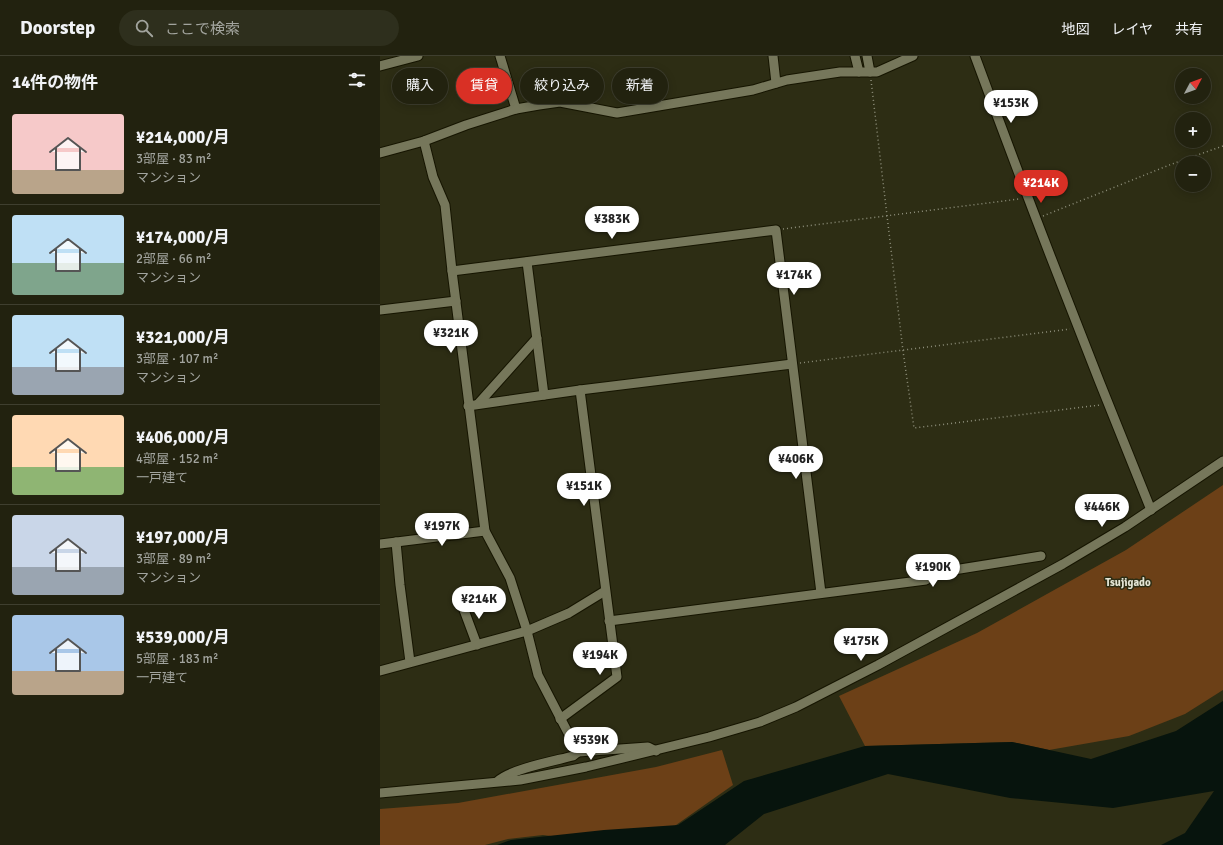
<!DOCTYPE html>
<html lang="ja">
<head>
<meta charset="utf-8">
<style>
  :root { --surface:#22220f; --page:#2e2f1d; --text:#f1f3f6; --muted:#a2a49e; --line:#3f3f2f; --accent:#d93025 }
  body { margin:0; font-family:Signika,"Noto Sans JP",sans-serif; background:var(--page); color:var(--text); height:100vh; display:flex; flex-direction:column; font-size:15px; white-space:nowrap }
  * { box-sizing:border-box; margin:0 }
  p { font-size:13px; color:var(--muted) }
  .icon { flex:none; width:22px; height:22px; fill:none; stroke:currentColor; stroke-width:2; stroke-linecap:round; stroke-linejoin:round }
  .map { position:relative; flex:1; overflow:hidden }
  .sheet { display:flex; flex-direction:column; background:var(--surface); width:380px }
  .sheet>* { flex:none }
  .hud { position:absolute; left:12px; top:12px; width:380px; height:36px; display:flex; gap:8px }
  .needle { width:26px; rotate:49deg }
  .buttons { position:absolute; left:795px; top:12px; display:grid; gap:8px }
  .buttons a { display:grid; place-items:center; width:36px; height:36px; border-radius:50%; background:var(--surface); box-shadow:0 2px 10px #0003,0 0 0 1px var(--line); font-size:20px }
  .price { position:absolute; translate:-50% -34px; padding:0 9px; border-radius:14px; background:#fff; color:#222; font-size:13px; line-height:26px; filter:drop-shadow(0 1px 2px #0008) }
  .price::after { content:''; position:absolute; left:50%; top:24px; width:12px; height:9px; margin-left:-6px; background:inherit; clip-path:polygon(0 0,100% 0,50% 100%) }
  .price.current { background:var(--accent); color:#fff }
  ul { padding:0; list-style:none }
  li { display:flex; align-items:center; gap:12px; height:100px; padding:0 12px }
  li+li { border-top:1px solid var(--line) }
  li span { display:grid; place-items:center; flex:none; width:112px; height:80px; border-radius:4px; color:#555 }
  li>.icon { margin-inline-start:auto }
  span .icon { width:48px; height:48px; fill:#fffc; stroke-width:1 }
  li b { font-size:17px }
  h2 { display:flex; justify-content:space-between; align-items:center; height:48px; padding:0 12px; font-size:17px }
  .tag { padding:0 14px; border-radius:18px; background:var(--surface); box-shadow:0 2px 10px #0003,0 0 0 1px var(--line); font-size:14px; line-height:36px }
  .tag.current { background:var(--accent); color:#fff }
  header { display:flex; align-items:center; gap:24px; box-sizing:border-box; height:56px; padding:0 20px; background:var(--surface); border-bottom:1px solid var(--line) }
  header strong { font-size:19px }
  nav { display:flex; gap:22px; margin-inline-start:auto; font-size:14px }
  .search { width:280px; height:36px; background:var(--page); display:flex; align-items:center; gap:10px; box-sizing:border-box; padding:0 14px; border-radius:22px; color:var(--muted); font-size:15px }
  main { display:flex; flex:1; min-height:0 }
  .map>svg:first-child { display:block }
</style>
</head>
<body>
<header>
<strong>Doorstep</strong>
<div class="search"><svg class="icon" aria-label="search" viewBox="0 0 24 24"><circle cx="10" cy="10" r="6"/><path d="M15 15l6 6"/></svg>ここで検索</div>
<nav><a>地図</a><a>レイヤ</a><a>共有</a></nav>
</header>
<main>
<section class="sheet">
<h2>14件の物件<svg class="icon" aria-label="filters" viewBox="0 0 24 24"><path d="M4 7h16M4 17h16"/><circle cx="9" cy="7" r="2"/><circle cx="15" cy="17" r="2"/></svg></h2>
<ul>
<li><span style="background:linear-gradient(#f6c9c9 70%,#b9a48a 0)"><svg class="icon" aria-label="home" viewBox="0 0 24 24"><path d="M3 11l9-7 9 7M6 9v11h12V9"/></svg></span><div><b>¥214,000/月</b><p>3部屋 · 83 m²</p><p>マンション</p></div></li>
<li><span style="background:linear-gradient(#bfe0f5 60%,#7fa58c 0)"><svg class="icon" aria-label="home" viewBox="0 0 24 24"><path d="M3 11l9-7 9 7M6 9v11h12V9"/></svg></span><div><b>¥174,000/月</b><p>2部屋 · 66 m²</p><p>マンション</p></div></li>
<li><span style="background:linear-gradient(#bfe0f5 65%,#9aa5b1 0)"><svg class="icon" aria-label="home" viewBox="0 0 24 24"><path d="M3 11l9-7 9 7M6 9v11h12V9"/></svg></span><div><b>¥321,000/月</b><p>3部屋 · 107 m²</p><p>マンション</p></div></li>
<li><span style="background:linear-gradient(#ffd9b3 65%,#8fb573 0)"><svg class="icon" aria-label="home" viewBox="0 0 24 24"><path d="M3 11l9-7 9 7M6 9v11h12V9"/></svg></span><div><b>¥406,000/月</b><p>4部屋 · 152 m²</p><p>一戸建て</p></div></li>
<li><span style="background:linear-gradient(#c9d6e8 65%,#9aa5b1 0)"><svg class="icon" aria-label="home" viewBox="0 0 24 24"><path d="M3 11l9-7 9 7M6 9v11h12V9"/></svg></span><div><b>¥197,000/月</b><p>3部屋 · 89 m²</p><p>マンション</p></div></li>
<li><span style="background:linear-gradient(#a9c7e8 70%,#b9a48a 0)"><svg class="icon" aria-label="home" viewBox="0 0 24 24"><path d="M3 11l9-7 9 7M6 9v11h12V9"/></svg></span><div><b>¥539,000/月</b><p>5部屋 · 183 m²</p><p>一戸建て</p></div></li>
</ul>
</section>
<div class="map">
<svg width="843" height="789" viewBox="0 0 843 789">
  <rect width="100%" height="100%" fill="#2d2d14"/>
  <g fill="#6c4017">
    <polygon points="843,429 843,634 805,658 749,680 669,694 632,686 485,690 459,640 597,577 746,494"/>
    <polygon points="342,694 353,729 269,788 226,787 163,779 128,783 105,789 0,789 0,753 78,747 276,711"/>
  </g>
  <polygon fill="#07140d" points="843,645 843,789 781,789 805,777 834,735 733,752 630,742 508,718 384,758 345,789 117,789 131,784 224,774 298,769 364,725 485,690 632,686 711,703 796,675"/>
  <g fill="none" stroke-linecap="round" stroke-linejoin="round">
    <defs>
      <g id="street">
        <polyline points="120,0 136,53"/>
        <polyline points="393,0 396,27"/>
        <polyline points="475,0 479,16"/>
        <polyline points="487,0 490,16"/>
        <path d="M595,0C651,152 710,304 771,454"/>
        <polyline points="0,10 38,0"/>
        <polyline points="44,85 53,121 65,149 72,215 105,475 130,522 147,575 158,619 198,696 268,691 276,695"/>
        <polyline points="0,97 44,85 86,69 136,53 159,49 180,46 237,57 373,34 407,24 460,16 497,16 533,0"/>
        <polyline points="147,206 164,339"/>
        <polyline points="72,215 396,174 441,537"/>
        <polyline points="0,254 76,245"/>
        <polyline points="98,348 157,282"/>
        <polyline points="88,350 200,334 412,308"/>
        <polyline points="16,486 20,529 30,606"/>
        <polyline points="0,488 105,475"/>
        <polyline points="81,546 97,589"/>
        <polyline points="229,565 546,524 555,517 661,500"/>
        <polyline points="0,615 147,575 189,557 225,535"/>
        <polyline points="180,663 237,621 200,334"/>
        <path d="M118,725C131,713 174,705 193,700L198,696"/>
        <polyline points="0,737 140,724 206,711 329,681 380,666 416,651 498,609 683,508 745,471 843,405"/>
      </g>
    </defs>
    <use href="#street" stroke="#161500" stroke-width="11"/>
    <g stroke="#8f907c" stroke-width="1.5" stroke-dasharray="1 3" stroke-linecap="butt">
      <polyline points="491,24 523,295 534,372 720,349"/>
      <polyline points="663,160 792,108 843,90"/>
      <polyline points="403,173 639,143"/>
      <polyline points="420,307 690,273"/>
    </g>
    <use href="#street" stroke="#76775b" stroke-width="9"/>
  </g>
  <g text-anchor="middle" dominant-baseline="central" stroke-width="3" stroke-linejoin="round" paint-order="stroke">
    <g font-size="11" font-weight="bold" fill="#e4e5d5" stroke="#2d2d14">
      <text x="748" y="526">Tsujigado</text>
    </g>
  </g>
</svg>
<div class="buttons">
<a><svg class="needle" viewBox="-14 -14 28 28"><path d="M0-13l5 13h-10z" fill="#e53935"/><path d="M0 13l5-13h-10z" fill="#a2a49e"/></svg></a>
<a>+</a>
<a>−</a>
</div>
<b class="price" style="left:631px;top:68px">¥153K</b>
<b class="price current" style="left:661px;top:148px">¥214K</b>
<b class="price" style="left:232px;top:184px">¥383K</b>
<b class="price" style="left:414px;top:240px">¥174K</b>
<b class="price" style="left:71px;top:298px">¥321K</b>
<b class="price" style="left:416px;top:424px">¥406K</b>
<b class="price" style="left:204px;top:451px">¥151K</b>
<b class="price" style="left:722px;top:472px">¥446K</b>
<b class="price" style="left:62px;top:491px">¥197K</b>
<b class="price" style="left:553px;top:532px">¥190K</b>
<b class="price" style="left:99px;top:564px">¥214K</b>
<b class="price" style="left:481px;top:606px">¥175K</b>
<b class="price" style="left:220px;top:620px">¥194K</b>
<b class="price" style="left:211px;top:705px">¥539K</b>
<div class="hud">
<a class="tag">購入</a>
<a class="tag current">賃貸</a>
<a class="tag">絞り込み</a>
<a class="tag">新着</a>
</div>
</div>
</main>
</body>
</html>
